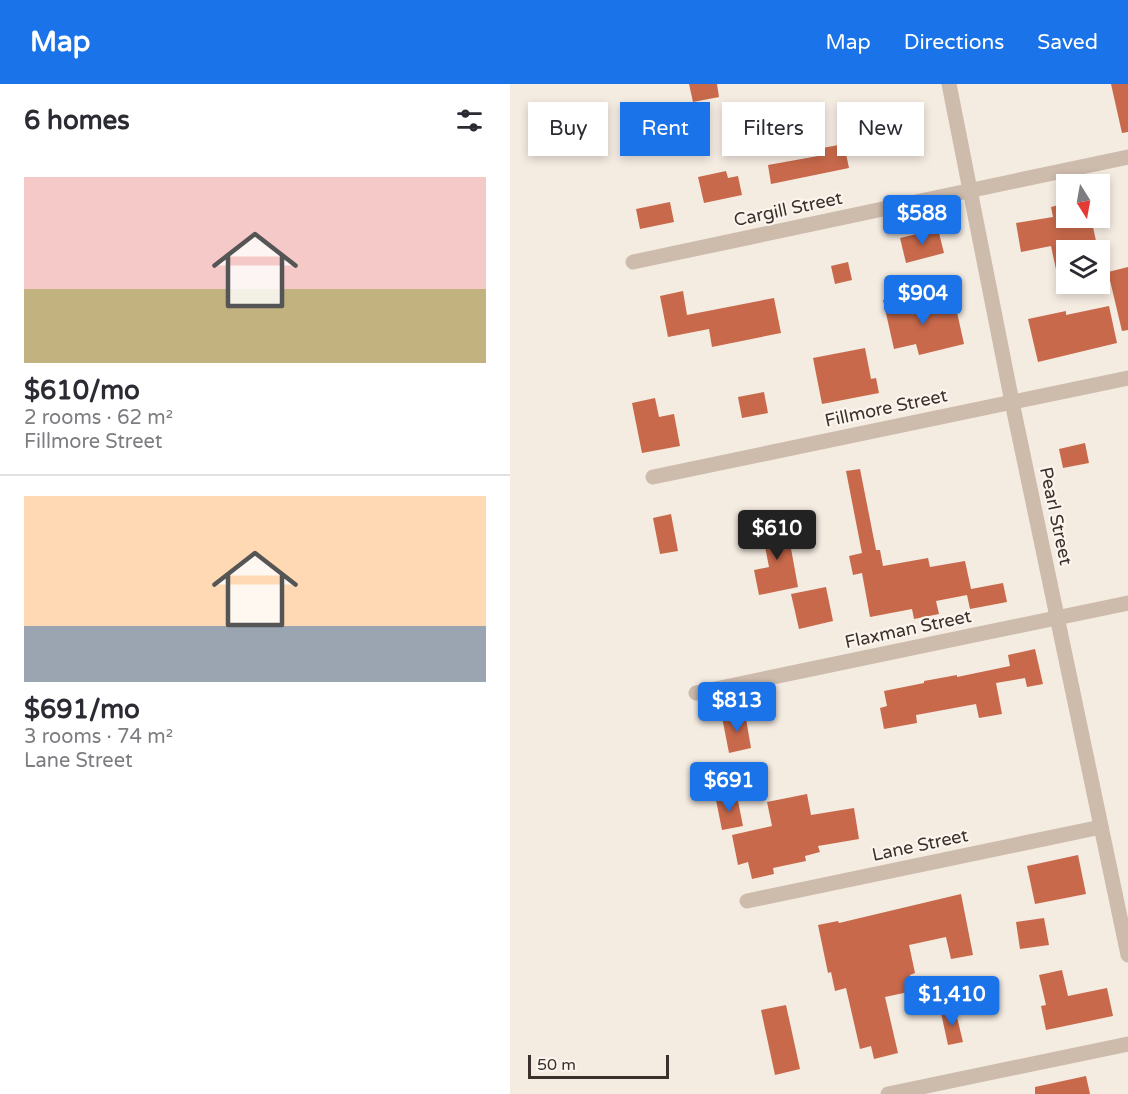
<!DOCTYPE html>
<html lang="en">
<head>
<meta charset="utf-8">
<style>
  :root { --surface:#fff; --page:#f2f2f3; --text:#2b2b33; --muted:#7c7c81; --line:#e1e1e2; --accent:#1a73e8 }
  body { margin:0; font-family:"Varela Round",sans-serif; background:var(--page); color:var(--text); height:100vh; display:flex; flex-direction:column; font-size:22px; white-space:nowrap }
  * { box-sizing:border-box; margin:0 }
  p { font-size:20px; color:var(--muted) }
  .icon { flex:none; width:33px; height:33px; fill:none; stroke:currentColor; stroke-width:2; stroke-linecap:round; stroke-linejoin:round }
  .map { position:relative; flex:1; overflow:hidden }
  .sheet { display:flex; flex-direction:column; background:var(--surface); width:510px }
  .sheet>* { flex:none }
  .guide { position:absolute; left:18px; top:18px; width:510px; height:54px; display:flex; gap:12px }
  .needle { width:39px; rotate:169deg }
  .controls { position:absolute; left:546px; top:90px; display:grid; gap:12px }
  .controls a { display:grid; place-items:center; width:54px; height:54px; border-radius:0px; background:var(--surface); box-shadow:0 3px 9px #0003; font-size:30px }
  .scale { position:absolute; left:18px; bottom:15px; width:141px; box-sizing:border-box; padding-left:6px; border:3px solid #3b302b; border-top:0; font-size:16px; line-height:21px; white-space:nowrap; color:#3b302b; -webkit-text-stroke:4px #fbf5ee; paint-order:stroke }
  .price { position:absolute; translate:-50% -51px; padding:0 14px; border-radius:6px; background:var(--accent); color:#fff; font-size:20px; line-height:39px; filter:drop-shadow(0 2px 3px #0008) }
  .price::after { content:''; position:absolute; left:50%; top:36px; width:18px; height:14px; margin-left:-9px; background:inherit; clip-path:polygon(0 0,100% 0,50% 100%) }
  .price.active { background:#222; color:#fff }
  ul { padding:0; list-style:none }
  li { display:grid; align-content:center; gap:12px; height:318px; padding:0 24px }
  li+li { border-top:2px solid var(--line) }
  li span { display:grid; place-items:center; height:186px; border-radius:0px; color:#555 }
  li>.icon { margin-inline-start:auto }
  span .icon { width:108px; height:108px; fill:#fffc; stroke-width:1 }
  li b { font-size:26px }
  h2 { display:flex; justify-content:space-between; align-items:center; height:72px; padding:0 24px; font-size:26px }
  .chip { padding:0 21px; border-radius:0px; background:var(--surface); box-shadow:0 3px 9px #0003; font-size:21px; line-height:54px }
  .chip.active { background:var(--accent); color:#fff }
  header { display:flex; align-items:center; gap:36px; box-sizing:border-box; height:84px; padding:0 30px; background:var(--accent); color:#fff }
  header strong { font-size:28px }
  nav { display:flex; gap:33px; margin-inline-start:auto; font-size:21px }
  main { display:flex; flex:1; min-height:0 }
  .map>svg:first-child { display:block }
</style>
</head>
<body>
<header>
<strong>Map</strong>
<nav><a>Map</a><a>Directions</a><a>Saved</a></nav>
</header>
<main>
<section class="sheet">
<h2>6 homes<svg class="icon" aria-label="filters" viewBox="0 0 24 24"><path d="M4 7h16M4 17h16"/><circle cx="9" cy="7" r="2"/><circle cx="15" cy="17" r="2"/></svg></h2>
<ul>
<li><span style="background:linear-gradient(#f6c9c9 60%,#c2b280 0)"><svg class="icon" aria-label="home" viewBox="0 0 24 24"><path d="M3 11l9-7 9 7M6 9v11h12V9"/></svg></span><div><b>$610/mo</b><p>2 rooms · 62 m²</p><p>Fillmore Street</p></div></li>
<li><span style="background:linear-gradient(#ffd9b3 70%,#9aa5b1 0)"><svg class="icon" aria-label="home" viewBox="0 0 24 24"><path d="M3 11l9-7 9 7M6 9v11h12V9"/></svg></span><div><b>$691/mo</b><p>3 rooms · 74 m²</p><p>Lane Street</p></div></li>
</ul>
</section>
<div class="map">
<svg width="618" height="1010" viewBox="0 0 618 1010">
  <rect width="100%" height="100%" fill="#f4ebe1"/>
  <g fill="#c8694b">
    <polygon points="179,0 207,0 209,13 183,18"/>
    <polygon points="601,0 618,0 618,48 612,49"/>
    <polygon points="334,60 339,84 261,100 258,81 308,72 307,65"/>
    <polygon points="216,87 218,94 228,92 232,111 194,119 188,93"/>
    <polygon points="160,118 164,138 130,145 126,125"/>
    <polygon points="556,119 556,134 581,134 588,166 556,166 556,204 550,204 541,162 511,168 506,139 543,133 541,123"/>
    <polygon points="428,145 434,169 396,179 390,154"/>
    <polygon points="338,178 342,196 325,200 321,182"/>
    <polygon points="618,183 618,246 612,247 598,188"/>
    <polygon points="173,207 177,231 264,214 271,249 202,263 199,245 158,253 150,212"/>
    <polygon points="396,211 401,230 445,219 454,260 409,271 406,260 384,265 373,216"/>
    <polygon points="599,222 607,259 528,278 518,235 556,227 556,231"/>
    <polygon points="355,264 361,295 366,294 369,309 312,320 303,274"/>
    <polygon points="254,308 258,329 232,334 228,313"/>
    <polygon points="145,314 149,333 164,330 170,362 132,369 122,319"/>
    <polygon points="575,359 579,379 553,384 549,365"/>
    <polygon points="350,385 366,466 370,466 373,482 418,474 420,483 455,477 461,505 493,499 497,518 460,525 457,511 426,517 429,530 404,535 402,525 360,533 352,489 343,491 339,472 352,469 336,387"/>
    <polygon points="161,430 168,467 150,470 143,434"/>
    <polygon points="276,437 288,503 249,511 244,486 259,483 251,442"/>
    <polygon points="316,503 323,537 289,545 281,510"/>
    <polygon points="525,565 533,600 517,603 515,594 486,599 492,630 469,634 466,620 406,631 407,639 374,645 370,624 377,622 374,607 414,599 414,597 447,591 447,593 500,582 498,571"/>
    <polygon points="235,629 241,664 219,669 212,633"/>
    <polygon points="297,710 301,731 344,724 349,755 308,762 310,768 295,772 296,777 263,784 264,790 242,795 238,778 228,781 222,751 262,742 257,718"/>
    <polygon points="227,712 233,742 212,746 206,716"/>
    <polygon points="568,771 576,810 525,820 517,782"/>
    <polygon points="451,810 463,871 441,875 436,853 399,861 405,889 400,891 403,907 375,913 388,969 364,975 361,962 350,965 336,904 325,907 321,888 318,889 308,841 328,837 329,839"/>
    <polygon points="534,834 539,861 510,865 506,838"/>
    <polygon points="552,886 558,912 597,904 603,932 536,946 531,922 536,921 529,891"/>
    <polygon points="276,921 290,985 265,991 251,926"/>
    <polygon points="445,925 453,958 438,961 431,929"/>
    <polygon points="576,992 580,1010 525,1010 525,1003"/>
  </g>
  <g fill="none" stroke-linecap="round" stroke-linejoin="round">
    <g stroke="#cdbbac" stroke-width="15">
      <polyline points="439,0 502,318 618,871"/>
      <polyline points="123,178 618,73"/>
      <polyline points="143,393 618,294"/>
      <polyline points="186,609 618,519"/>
      <polyline points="237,817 591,743"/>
      <polyline points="378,1010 618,960"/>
    </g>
  </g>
  <g text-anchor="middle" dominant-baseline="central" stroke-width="4.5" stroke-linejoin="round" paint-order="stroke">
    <g font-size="18" fill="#3b302b" stroke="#fbf5ee">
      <text transform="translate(278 125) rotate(-12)">Cargill Street</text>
      <text transform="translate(376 324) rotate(-12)">Fillmore Street</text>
      <text transform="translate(546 432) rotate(78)">Pearl Street</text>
      <text transform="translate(398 545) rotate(-12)">Flaxman Street</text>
      <text transform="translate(410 761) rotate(-12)">Lane Street</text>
    </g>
  </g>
</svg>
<div class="controls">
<a><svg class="needle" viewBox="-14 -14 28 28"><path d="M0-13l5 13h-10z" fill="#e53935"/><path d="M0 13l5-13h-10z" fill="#7c7c81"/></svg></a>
<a><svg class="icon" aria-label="layers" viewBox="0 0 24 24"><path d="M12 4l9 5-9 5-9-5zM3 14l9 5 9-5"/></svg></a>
</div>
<div class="scale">50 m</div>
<b class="price" style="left:412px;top:162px">$588</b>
<b class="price" style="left:413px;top:242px">$904</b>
<b class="price active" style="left:267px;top:477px">$610</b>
<b class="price" style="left:227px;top:649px">$813</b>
<b class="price" style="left:219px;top:729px">$691</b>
<b class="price" style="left:442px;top:943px">$1,410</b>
<div class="guide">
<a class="chip">Buy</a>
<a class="chip active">Rent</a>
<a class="chip">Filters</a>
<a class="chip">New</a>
</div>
</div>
</main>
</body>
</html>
